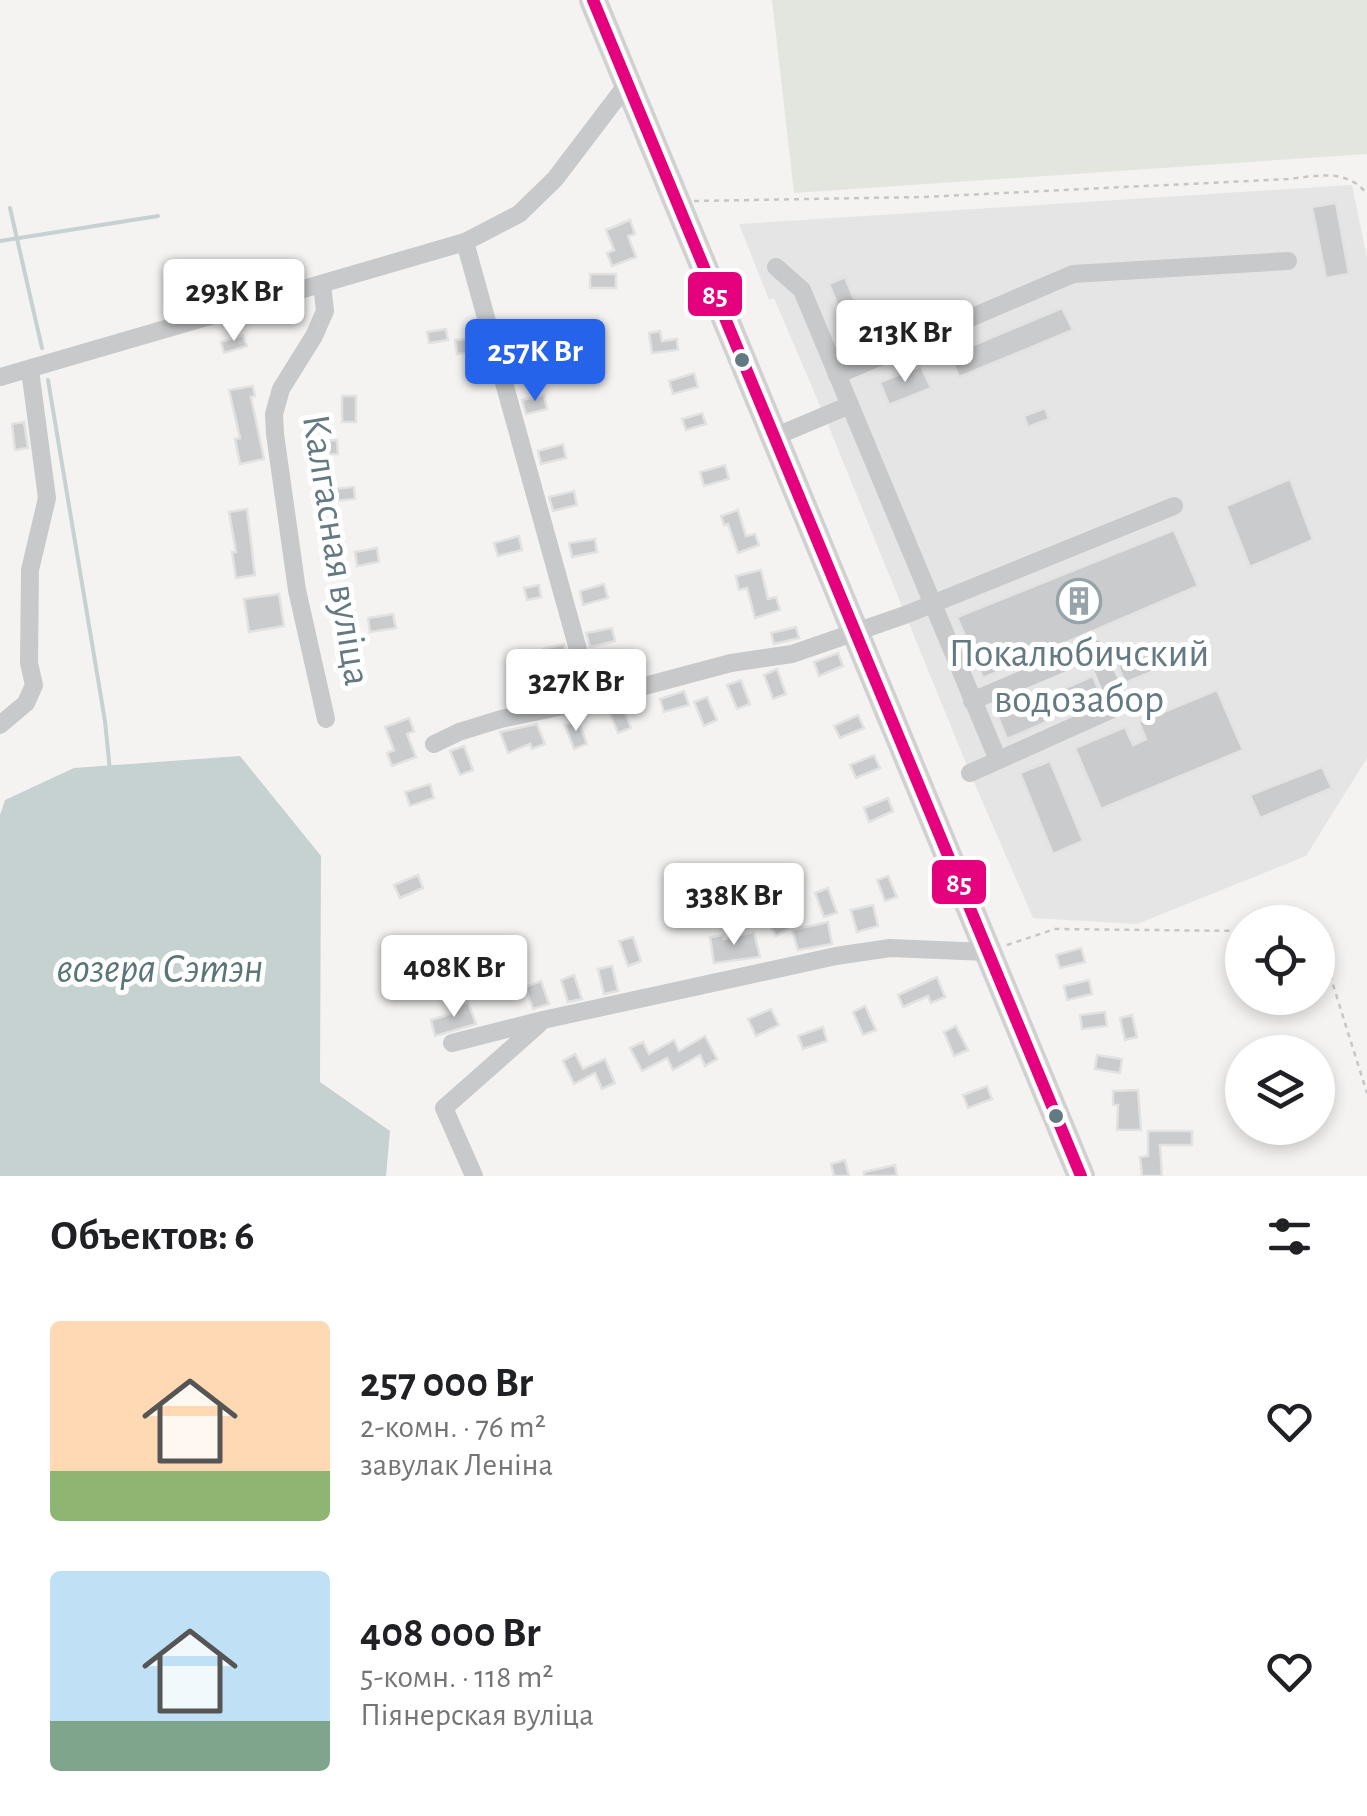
<!DOCTYPE html>
<html lang="ru">
<head>
<meta charset="utf-8">
<style>
  :root { --surface:#fff; --page:#f6f6f6; --text:#202124; --muted:#757577; --accent:#2563eb }
  body { margin:0; font-family:"Alegreya Sans",sans-serif; background:var(--page); color:var(--text); height:100vh; display:flex; flex-direction:column; font-size:38px; white-space:nowrap }
  * { box-sizing:border-box; margin:0 }
  p { font-size:32px; color:var(--muted) }
  .icon { flex:none; width:55px; height:55px; fill:none; stroke:currentColor; stroke-width:2; stroke-linecap:round; stroke-linejoin:round }
  .map { position:relative; height:1176px; overflow:hidden }
  .details { display:flex; flex-direction:column; background:var(--surface); flex:1 }
  .details>* { flex:none }
  .tools { position:absolute; left:1225px; top:905px; display:grid; gap:20px }
  .tools a { display:grid; place-items:center; width:110px; height:110px; border-radius:50%; background:var(--surface); box-shadow:0 5px 15px #0003; font-size:50px }
  .price { position:absolute; translate:-50% -85px; padding:0 22px; border-radius:10px; background:#fff; color:#222; font-size:32px; line-height:65px; filter:drop-shadow(0 2px 5px #0008) }
  .price::after { content:''; position:absolute; left:50%; top:60px; width:30px; height:22px; margin-left:-15px; background:inherit; clip-path:polygon(0 0,100% 0,50% 100%) }
  .price.current { background:var(--accent); color:#fff }
  ul { padding:0; list-style:none }
  li { display:flex; align-items:center; gap:30px; height:250px; padding:0 50px }
  li span { display:grid; place-items:center; flex:none; width:280px; height:200px; border-radius:10px; color:#555 }
  li>.icon { margin-inline-start:auto }
  span .icon { width:120px; height:120px; fill:#fffc; stroke-width:1 }
  li b { font-size:42px }
  h2 { display:flex; justify-content:space-between; align-items:center; height:120px; padding:0 50px; font-size:42px }
  .map>svg:first-child { display:block }
</style>
</head>
<body>
<div class="map">
<svg width="1367" height="1176" viewBox="0 0 1367 1176">
  <rect width="100%" height="100%" fill="#f4f3f2"/>
  <polygon fill="#e4e5e4" points="1352,185 1367,258 1367,758 1306,856 1137,924 1033,918 970,773 824,415 774,298 769,300 739,224"/>
  <polygon fill="#e3e5df" points="772,0 1367,0 1367,154 794,193"/>
  <polygon fill="#c6d1d2" points="240,756 321,856 320,1082 390,1131 386,1176 0,1176 0,815 5,800 74,768"/>
  <g fill="none" stroke-linecap="round" stroke-linejoin="round">
    <g stroke="#c6d1d2" stroke-width="4">
      <polyline points="10,208 42,348"/>
      <polyline points="0,241 158,216"/>
      <polyline points="48,380 105,721 110,771"/>
    </g>
  </g>
  <g fill="#cacbcc" stroke="#e3e2e2" stroke-width="2.5">
    <polygon points="1336,203 1349,274 1326,278 1312,207"/>
    <polygon points="630,220 635,234 628,236 636,257 612,266 607,253 614,250 606,230"/>
    <rect x="590" y="274" width="26" height="14"/>
    <polygon points="845,277 860,314 844,321 829,284"/>
    <polygon points="1062,308 1073,330 959,377 950,355"/>
    <polygon points="446,329 448,340 429,343 427,332"/>
    <polygon points="660,331 662,341 677,339 678,350 652,353 649,333"/>
    <polygon points="243,335 247,346 224,353 221,342"/>
    <polygon points="479,338 482,352 457,354 455,340"/>
    <polygon points="921,366 931,388 889,405 880,382"/>
    <polygon points="694,373 698,387 673,394 669,381"/>
    <polygon points="253,386 255,396 251,397 264,459 240,464 235,439 240,438 229,390"/>
    <polygon points="544,395 547,409 526,414 522,400"/>
    <rect x="342" y="396" width="14" height="26"/>
    <polygon points="1045,408 1049,419 1028,427 1024,416"/>
    <polygon points="702,413 706,424 686,430 682,419"/>
    <polygon points="24,422 28,448 15,450 12,424"/>
    <polygon points="337,440 338,454 312,455 311,441"/>
    <polygon points="563,444 566,458 541,464 538,451"/>
    <polygon points="725,465 729,479 704,486 700,472"/>
    <polygon points="1290,479 1313,540 1250,567 1226,506"/>
    <polygon points="354,487 355,499 335,501 333,489"/>
    <polygon points="574,491 577,505 553,511 549,497"/>
    <polygon points="247,509 255,575 236,578 232,552 236,552 229,512"/>
    <polygon points="738,510 746,536 755,534 759,545 738,553 728,524 724,525 721,516"/>
    <polygon points="1174,530 1198,586 983,678 957,617"/>
    <polygon points="519,536 522,550 498,556 494,543"/>
    <polygon points="595,539 597,552 572,557 569,543"/>
    <polygon points="377,548 379,562 357,566 355,552"/>
    <polygon points="761,570 768,599 776,597 780,610 755,618 747,588 739,590 736,576"/>
    <polygon points="604,584 608,598 583,605 580,591"/>
    <polygon points="539,585 541,597 527,600 524,588"/>
    <polygon points="279,594 284,626 249,632 244,599"/>
    <polygon points="393,614 396,628 370,632 368,618"/>
    <polygon points="796,627 799,638 774,644 771,633"/>
    <polygon points="612,628 615,641 590,647 586,633"/>
    <polygon points="564,644 576,690 563,693 555,661 547,663 543,649"/>
    <polygon points="1154,651 1161,668 1125,683 1118,666"/>
    <polygon points="838,653 843,666 819,676 814,662"/>
    <polygon points="777,669 786,694 773,699 764,675"/>
    <polygon points="1093,676 1102,698 1007,739 998,717"/>
    <polygon points="741,680 750,704 737,709 727,685"/>
    <polygon points="1217,690 1243,750 1101,809 1075,748 1125,727 1133,745 1146,739 1139,722"/>
    <polygon points="684,691 689,705 664,712 660,699"/>
    <polygon points="707,697 717,720 704,726 694,702"/>
    <polygon points="622,705 631,728 618,733 608,709"/>
    <polygon points="858,715 864,728 840,738 834,726"/>
    <polygon points="409,718 414,731 407,734 416,757 392,766 387,753 394,750 385,727"/>
    <polygon points="578,720 587,744 574,749 565,725"/>
    <polygon points="537,724 545,744 532,749 530,744 508,753 500,732"/>
    <polygon points="464,746 473,770 460,775 450,751"/>
    <polygon points="874,755 880,768 856,778 850,765"/>
    <polygon points="1050,761 1083,841 1053,854 1020,773"/>
    <polygon points="1322,767 1332,788 1260,818 1250,795"/>
    <polygon points="430,784 434,798 410,806 405,792"/>
    <polygon points="888,798 893,811 869,822 864,808"/>
    <polygon points="418,875 423,888 400,898 394,885"/>
    <polygon points="888,876 897,897 885,901 877,880"/>
    <polygon points="828,888 837,913 824,917 815,893"/>
    <polygon points="873,905 878,926 857,932 851,910"/>
    <polygon points="774,907 788,929 776,936 762,914"/>
    <polygon points="828,922 832,944 798,950 792,930"/>
    <polygon points="754,932 760,957 714,963 710,937 724,935 724,939"/>
    <polygon points="633,937 641,961 628,966 619,941"/>
    <polygon points="493,946 499,962 477,970 471,955"/>
    <polygon points="1081,948 1085,962 1060,968 1056,955"/>
    <polygon points="612,966 618,991 604,994 598,969"/>
    <polygon points="574,975 582,999 568,1002 561,980"/>
    <polygon points="937,977 945,997 931,1003 928,996 903,1007 898,995"/>
    <polygon points="1089,980 1092,994 1067,1000 1064,986"/>
    <polygon points="541,981 549,1004 533,1009 525,987"/>
    <polygon points="468,1002 476,1024 435,1036 431,1020 454,1013 452,1007"/>
    <polygon points="865,1006 876,1030 863,1035 853,1012"/>
    <polygon points="771,1009 779,1025 756,1036 748,1019"/>
    <polygon points="1105,1012 1107,1026 1082,1029 1080,1015"/>
    <polygon points="1132,1015 1137,1037 1125,1040 1120,1018"/>
    <polygon points="956,1026 968,1050 954,1056 944,1032"/>
    <polygon points="823,1027 827,1041 803,1049 798,1036"/>
    <polygon points="705,1036 717,1059 705,1066 700,1055 673,1070 667,1058 642,1071 630,1048 643,1042 649,1054 674,1040 679,1051"/>
    <polygon points="575,1054 583,1069 605,1059 615,1083 602,1089 595,1073 574,1084 563,1061"/>
    <polygon points="1097,1055 1122,1059 1120,1073 1095,1069"/>
    <polygon points="987,1086 992,1099 968,1108 963,1095"/>
    <polygon points="1138,1090 1141,1130 1117,1130 1118,1105 1113,1105 1113,1091"/>
    <polygon points="1148,1131 1192,1131 1192,1145 1160,1145 1162,1176 1142,1176 1140,1157 1148,1156"/>
    <polygon points="845,1160 849,1176 834,1176 831,1164"/>
    <polygon points="895,1165 897,1176 864,1176 864,1172"/>
  </g>
  <g fill="none" stroke-linecap="round" stroke-linejoin="round">
    <defs>
      <polyline id="major" points="593,0 1081,1176"/>
    </defs>
    <use href="#major" stroke="#d0d0d0" stroke-width="28"/>
    <g stroke="#c5c6c7" stroke-width="2.5" stroke-dasharray="5 5" stroke-linecap="butt">
      <path d="M694,201L923,197L1288,179C1316,176 1347,168 1367,194"/>
      <polyline points="1318,937 1367,1093"/>
      <polyline points="1007,945 1055,929 1242,931"/>
    </g>
    <g stroke="#c8c9ca" stroke-width="18">
      <polyline points="465,242 592,700"/>
      <polyline points="776,267 802,290 998,760"/>
      <polyline points="322,284 325,311 314,336 281,389 274,414 275,434 297,590 326,719"/>
      <polyline points="837,375 1073,274 1288,261"/>
      <polyline points="0,377 465,242 519,214 555,179 628,83"/>
      <polyline points="774,437 850,405"/>
      <polyline points="0,725 26,703 34,685 29,663 30,570 47,498 30,370"/>
      <polyline points="434,744 459,732 501,719 592,700 731,663 792,654 905,615 1174,506"/>
      <polyline points="970,773 1119,706 1095,649 972,701"/>
      <polyline points="452,1043 543,1020 836,956 890,948 987,952"/>
      <polyline points="474,1176 444,1108 539,1024"/>
    </g>
    <use href="#major" stroke="#dddede" stroke-width="22"/>
    <defs>
      <polyline id="bus-1" points="593,0 1081,1176"/>
    </defs>
    <use href="#bus-1" stroke="#fff" stroke-width="20"/>
    <use href="#bus-1" stroke="#e5007d" stroke-width="12"/>
  </g>
  <defs>
    <symbol id="building-ring" viewBox="-11 -11 22 22"><circle r="9.5" fill="#fff" stroke="#96a4a9" stroke-width="1.5"/><path d="M-4-6H4V6H1V3H-1V6H-4ZM-2.5-4.3h1.7v1.8h-1.7ZM.8-4.3h1.7v1.8H.8ZM-2.5-1h1.7V.8h-1.7ZM.8-1h1.7V.8H.8Z" fill="#96a4a9"/></symbol>
  </defs>
  <g fill-rule="evenodd">
    <use href="#building-ring" x="1054" y="576" width="50" height="50"/>
  </g>
  <g fill="#647a82" stroke="#fff" stroke-width="4">
    <circle cx="742" cy="360" r="9"/>
    <circle cx="1056" cy="1116" r="9"/>
  </g>
  <g text-anchor="middle" dominant-baseline="central" stroke-width="10" stroke-linejoin="round" paint-order="stroke">
    <g font-size="40" fill="#647a82" stroke="#fff">
      <text transform="translate(336 550) rotate(81)">Калгасная вуліца</text>
    </g>
    <g font-size="40" fill="#647a82" stroke="#fff">
      <text x="1079" y="654">Покалюбичский<tspan x="1079" dy="46">водозабор</tspan></text>
    </g>
    <g font-size="42" font-style="italic" fill="#5b7678" stroke="#fff">
      <text x="160" y="969">возера Сэтэн</text>
    </g>
  </g>
  <g stroke="#fff" stroke-width="4">
    <rect x="686" y="270" width="58" height="48" rx="10" fill="#e5007d"/>
    <rect x="930" y="858" width="58" height="48" rx="10" fill="#e5007d"/>
  </g>
  <g font-size="28" text-anchor="middle" font-weight="bold" fill="#fff">
    <text x="715" y="304">85</text>
    <text x="959" y="892">85</text>
  </g>
</svg>
<div class="tools">
<a><svg class="icon" aria-label="locate" viewBox="0 0 24 24"><circle cx="12" cy="12" r="6"/><path d="M12 2v4M12 18v4M2 12h4M18 12h4"/></svg></a>
<a><svg class="icon" aria-label="layers" viewBox="0 0 24 24"><path d="M12 4l9 5-9 5-9-5zM3 14l9 5 9-5"/></svg></a>
</div>
<b class="price" style="left:234px;top:344px">293K Br</b>
<b class="price" style="left:905px;top:385px">213K Br</b>
<b class="price current" style="left:535px;top:404px">257K Br</b>
<b class="price" style="left:576px;top:734px">327K Br</b>
<b class="price" style="left:734px;top:948px">338K Br</b>
<b class="price" style="left:454px;top:1020px">408K Br</b>
</div>
<section class="details">
<h2>Объектов: 6<svg class="icon" aria-label="filters" viewBox="0 0 24 24"><path d="M4 7h16M4 17h16"/><circle cx="9" cy="7" r="2"/><circle cx="15" cy="17" r="2"/></svg></h2>
<ul>
<li><span style="background:linear-gradient(#ffd9b3 75%,#8fb573 0)"><svg class="icon" aria-label="home" viewBox="0 0 24 24"><path d="M3 11l9-7 9 7M6 9v11h12V9"/></svg></span><div><b>257 000 Br</b><p>2-комн. · 76 m²</p><p>завулак Леніна</p></div><svg class="icon" aria-label="heart" viewBox="0 0 24 24"><path d="M12 20l-8-8c-3-5 5-10 8-4 3-6 11-1 8 4z"/></svg></li>
<li><span style="background:linear-gradient(#bfe0f5 75%,#7fa58c 0)"><svg class="icon" aria-label="home" viewBox="0 0 24 24"><path d="M3 11l9-7 9 7M6 9v11h12V9"/></svg></span><div><b>408 000 Br</b><p>5-комн. · 118 m²</p><p>Піянерская вуліца</p></div><svg class="icon" aria-label="heart" viewBox="0 0 24 24"><path d="M12 20l-8-8c-3-5 5-10 8-4 3-6 11-1 8 4z"/></svg></li>
</ul>
</section>
</body>
</html>
